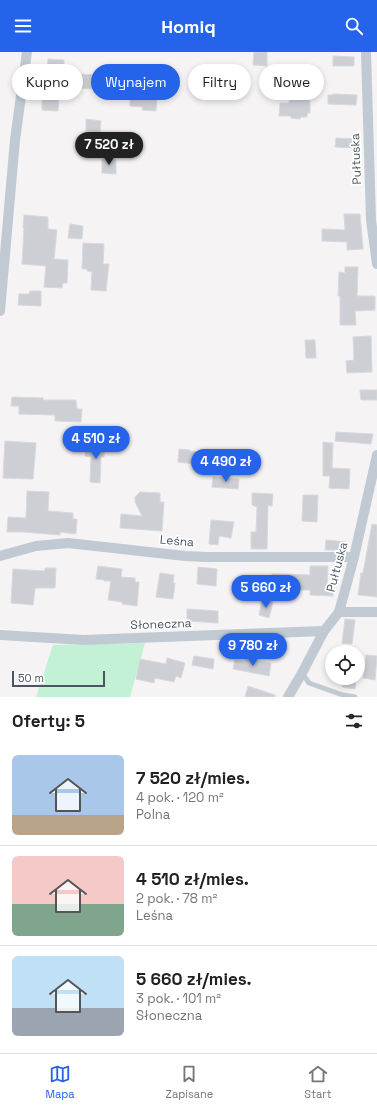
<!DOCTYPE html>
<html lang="pl">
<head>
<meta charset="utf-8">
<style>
  :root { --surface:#fff; --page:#f2f2f2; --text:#202124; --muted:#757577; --line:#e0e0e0; --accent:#2563eb }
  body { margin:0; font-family:"Space Grotesk",sans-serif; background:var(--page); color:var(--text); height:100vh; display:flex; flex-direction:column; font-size:15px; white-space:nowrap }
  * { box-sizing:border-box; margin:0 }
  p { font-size:13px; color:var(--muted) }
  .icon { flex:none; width:22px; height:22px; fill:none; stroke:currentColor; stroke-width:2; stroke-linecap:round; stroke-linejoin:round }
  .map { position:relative; height:645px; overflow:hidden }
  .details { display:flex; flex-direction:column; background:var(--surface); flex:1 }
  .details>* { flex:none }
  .hud { position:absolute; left:12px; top:12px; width:353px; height:36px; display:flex; gap:8px }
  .buttons { position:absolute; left:325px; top:593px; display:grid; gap:8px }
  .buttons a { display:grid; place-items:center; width:40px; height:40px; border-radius:50%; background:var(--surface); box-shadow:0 2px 6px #0003; font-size:20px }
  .scale { position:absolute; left:12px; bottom:10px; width:93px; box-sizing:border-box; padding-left:4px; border:2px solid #4a5661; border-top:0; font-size:11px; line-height:14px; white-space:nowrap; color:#4a5661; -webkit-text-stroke:3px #fff; paint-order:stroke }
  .price { position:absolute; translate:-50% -34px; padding:0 9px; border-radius:14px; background:var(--accent); color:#fff; font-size:13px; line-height:26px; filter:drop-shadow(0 1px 2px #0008) }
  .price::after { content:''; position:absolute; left:50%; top:24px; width:12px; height:9px; margin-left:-6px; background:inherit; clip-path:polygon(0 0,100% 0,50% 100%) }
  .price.current { background:#222; color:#fff }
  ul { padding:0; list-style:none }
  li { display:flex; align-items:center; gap:12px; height:100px; padding:0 12px }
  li+li { border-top:1px solid var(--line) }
  li span { display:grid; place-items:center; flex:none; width:112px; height:80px; border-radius:6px; color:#555 }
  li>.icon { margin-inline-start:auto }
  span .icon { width:48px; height:48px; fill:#fffc; stroke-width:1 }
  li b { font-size:17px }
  h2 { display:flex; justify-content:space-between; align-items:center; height:48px; padding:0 12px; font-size:17px }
  .chip { padding:0 14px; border-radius:18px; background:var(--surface); box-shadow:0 2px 6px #0003; font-size:14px; line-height:36px }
  .chip.current { background:var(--accent); color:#fff }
  header { display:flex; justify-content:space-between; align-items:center; height:52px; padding:0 12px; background:var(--accent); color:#fff; font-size:18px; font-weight:600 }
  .tabs { display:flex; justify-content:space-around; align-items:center; height:56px; border-top:1px solid var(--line); background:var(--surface); font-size:11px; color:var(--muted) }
  .tabs a { display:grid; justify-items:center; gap:2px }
  .tabs .current { color:var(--accent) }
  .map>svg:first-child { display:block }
</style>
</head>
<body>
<header><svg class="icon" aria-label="menu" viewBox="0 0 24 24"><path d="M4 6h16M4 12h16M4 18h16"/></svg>Homiq<svg class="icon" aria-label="search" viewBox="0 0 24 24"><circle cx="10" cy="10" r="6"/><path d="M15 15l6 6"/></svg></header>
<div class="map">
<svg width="377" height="645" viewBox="0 0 377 645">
  <rect width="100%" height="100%" fill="#f5f3f3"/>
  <polygon fill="#c3f1d5" points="145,591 130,645 36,645 53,593"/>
  <g fill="#cdcfd5" stroke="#d7d9de">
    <polygon points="254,0 267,0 267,14 253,13"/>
    <polygon points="333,4 354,5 354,14 333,14"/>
    <polygon points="48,7 64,8 64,21 47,21"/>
    <polygon points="76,22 99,23 98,37 75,36"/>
    <polygon points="125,25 146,26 145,45 157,45 156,59 142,58 143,55 130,54 130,35 125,34"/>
    <polygon points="333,42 357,43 356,53 328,52 328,43 333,43"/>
    <polygon points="289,43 310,44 310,61 307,61 307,65 301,65 300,67 291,66 291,64 279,64 280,51 289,51"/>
    <polygon points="42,45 59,46 58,59 42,58"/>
    <polygon points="86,67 101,69 100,80 86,79"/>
    <polygon points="336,86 356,87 355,96 335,95"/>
    <polygon points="102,107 116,108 116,122 102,121"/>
    <polygon points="344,162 360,162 363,197 347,198 347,190 322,189 322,177 345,178"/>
    <polygon points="24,163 48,165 48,177 57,178 54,207 68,208 67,231 63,231 62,236 44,235 46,214 22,212 24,176 23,176"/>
    <polygon points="70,172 83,174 82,187 68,186"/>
    <polygon points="83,191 104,192 103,212 109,212 106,239 91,238 92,220 87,219 87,217 82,217"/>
    <polygon points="345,215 358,215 357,244 375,244 375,258 355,259 356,273 340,273 340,244 338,244 339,220 345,221"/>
    <polygon points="30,239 41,239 41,254 18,253 19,242 29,242"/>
    <polygon points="371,284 372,320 347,321 346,309 354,308 353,285"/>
    <polygon points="305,288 315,288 316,306 306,306"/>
    <polygon points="360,338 377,338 377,348 361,348"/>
    <polygon points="12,345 43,346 43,348 76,348 77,357 82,357 81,370 55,369 55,363 19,362 19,354 11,354"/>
    <polygon points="336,380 373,382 371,392 335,389"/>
    <polygon points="5,389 36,391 33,427 3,426"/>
    <polygon points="92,389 105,390 104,405 101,405 100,431 90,430 91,405 85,404 86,395 91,395"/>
    <polygon points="323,390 333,391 332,416 350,417 349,437 329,436 330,424 323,424"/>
    <polygon points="179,397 190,398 190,399 213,401 212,414 178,410"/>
    <polygon points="213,425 239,427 238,437 212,435"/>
    <polygon points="27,439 49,440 48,459 73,461 73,467 77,467 76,482 60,480 60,483 23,480 7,480 8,465 26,466"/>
    <polygon points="140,440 160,441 160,450 164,450 162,479 120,476 121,462 142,464 135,450 135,445"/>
    <polygon points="252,441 273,442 272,454 268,453 267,497 251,497 251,480 256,480 257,455 252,453"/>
    <polygon points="303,443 318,443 317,470 302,469"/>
    <polygon points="211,468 234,470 231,486 219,484 218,493 209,492"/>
    <polygon points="372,472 377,473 377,545 358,543 361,521 363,521"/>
    <polygon points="326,488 346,490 346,498 325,498"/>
    <polygon points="98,514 122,517 121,525 135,526 135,530 139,530 137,554 122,552 122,550 108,548 111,529 104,529 104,528 96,527"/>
    <polygon points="310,514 328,514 327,534 333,534 333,544 310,543 310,538 289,538 287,548 265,545 267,532 271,533 272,522 310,523"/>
    <polygon points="198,515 217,517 216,534 197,532"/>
    <polygon points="45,516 56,516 55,536 35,536 33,553 11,551 13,517 45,519"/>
    <polygon points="160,521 174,523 173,531 175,531 173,547 156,545"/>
    <polygon points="262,548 273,550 269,566 259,563"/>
    <polygon points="187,557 218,559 218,571 187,569"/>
    <polygon points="345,567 355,568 352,592 342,591"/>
    <polygon points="366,603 377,604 375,628 363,626"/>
    <polygon points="194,604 214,607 213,617 192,613"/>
    <polygon points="167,606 185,611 181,626 176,624 174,630 155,626 154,631 136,627 140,607 166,612"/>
    <polygon points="245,607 271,611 269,624 233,617 235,608 245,609"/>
    <polygon points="343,626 356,626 355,637 342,635"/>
    <polygon points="248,634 275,643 275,645 245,645"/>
  </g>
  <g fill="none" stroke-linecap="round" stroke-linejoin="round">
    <polyline stroke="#c1cad2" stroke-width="5" points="302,621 309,631 343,643 355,645"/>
    <g stroke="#c1cad2" stroke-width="10">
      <polyline points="366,0 371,168 377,212"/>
      <polyline points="0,259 15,88 27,0"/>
      <polyline points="0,504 36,494 68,491 185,504 206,505 354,505"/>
      <polyline points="339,560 377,560"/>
      <polyline points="0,583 84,588 324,579"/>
      <polyline points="288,645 302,621 324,579 339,560 354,505 377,403"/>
    </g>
  </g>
  <g text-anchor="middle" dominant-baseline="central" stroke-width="3.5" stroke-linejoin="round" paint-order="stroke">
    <g font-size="12" fill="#4a5661" stroke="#fff">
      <text transform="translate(356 107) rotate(-92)">Pułtuska</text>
      <text transform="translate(177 489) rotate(5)">Leśna</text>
      <text transform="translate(337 515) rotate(-75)">Pułtuska</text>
      <text transform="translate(161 572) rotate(-2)">Słoneczna</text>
    </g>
  </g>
</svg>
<div class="buttons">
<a><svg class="icon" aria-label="locate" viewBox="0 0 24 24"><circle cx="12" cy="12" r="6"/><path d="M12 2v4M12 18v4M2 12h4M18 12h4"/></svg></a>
</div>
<div class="scale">50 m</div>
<b class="price current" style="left:109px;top:114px">7 520 zł</b>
<b class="price" style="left:96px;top:408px">4 510 zł</b>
<b class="price" style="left:226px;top:431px">4 490 zł</b>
<b class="price" style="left:266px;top:557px">5 660 zł</b>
<b class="price" style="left:253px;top:615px">9 780 zł</b>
<div class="hud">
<a class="chip">Kupno</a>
<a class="chip current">Wynajem</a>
<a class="chip">Filtry</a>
<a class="chip">Nowe</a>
</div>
</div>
<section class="details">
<h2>Oferty: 5<svg class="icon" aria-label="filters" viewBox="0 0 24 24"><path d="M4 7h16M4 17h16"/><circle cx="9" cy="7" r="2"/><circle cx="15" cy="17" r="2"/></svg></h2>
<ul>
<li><span style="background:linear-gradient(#a9c7e8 75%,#b9a48a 0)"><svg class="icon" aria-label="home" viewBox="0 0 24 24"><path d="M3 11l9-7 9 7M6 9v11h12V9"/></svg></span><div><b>7 520 zł/mies.</b><p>4 pok. · 120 m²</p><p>Polna</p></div></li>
<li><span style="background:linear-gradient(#f6c9c9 60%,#7fa58c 0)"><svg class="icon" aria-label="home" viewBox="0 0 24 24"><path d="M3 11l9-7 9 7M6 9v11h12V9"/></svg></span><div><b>4 510 zł/mies.</b><p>2 pok. · 78 m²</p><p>Leśna</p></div></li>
<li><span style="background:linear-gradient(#bfe0f5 65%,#9aa5b1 0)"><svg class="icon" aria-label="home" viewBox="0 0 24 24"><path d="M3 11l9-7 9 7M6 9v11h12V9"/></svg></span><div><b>5 660 zł/mies.</b><p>3 pok. · 101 m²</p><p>Słoneczna</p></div></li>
</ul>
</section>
<nav class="tabs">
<a class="current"><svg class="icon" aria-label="map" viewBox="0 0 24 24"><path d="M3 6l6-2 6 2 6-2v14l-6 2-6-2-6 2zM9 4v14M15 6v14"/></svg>Mapa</a>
<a><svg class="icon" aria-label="saved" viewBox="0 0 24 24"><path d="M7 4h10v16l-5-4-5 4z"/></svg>Zapisane</a>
<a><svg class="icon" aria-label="home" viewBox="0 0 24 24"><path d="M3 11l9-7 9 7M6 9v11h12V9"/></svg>Start</a>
</nav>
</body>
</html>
